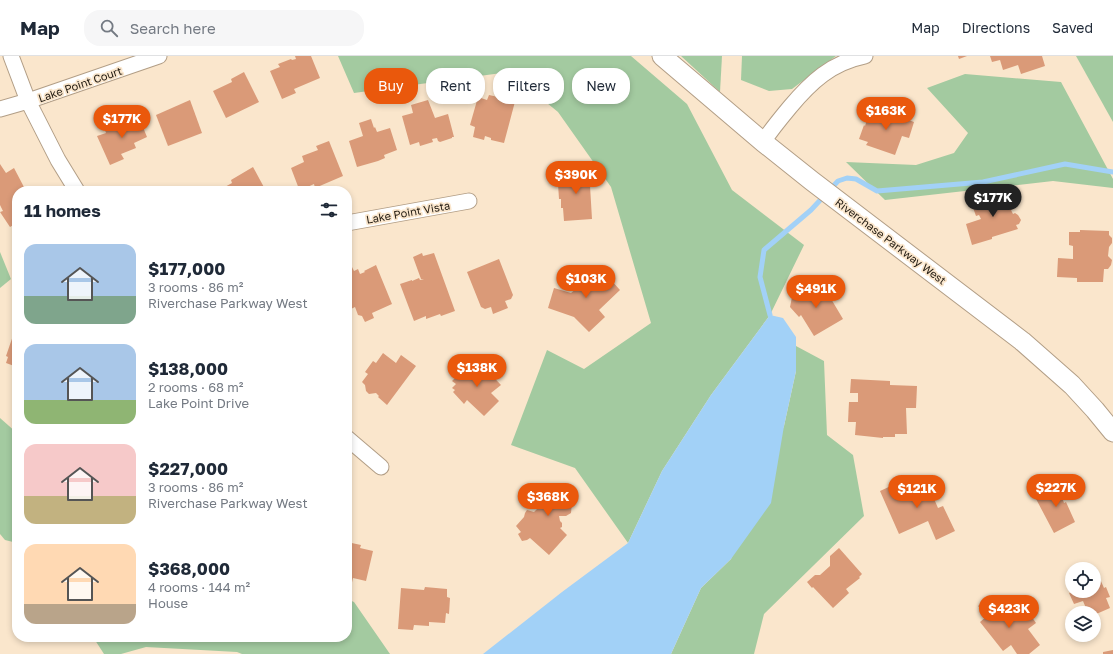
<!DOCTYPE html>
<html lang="en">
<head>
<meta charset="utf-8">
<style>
  :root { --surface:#fff; --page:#f6f6f7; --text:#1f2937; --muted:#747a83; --line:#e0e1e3; --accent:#ea580c }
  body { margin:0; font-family:"Golos Text",sans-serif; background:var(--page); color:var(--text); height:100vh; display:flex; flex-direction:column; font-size:15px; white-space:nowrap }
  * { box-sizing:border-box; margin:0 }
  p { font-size:13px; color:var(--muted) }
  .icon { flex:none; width:22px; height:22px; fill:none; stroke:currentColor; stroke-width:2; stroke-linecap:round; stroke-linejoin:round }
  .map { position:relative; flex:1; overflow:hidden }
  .sheet { position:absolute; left:12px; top:130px; width:340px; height:456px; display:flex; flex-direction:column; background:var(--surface); border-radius:16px; box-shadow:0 2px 6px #0003 }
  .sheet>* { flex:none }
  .hud { position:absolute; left:364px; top:12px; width:380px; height:36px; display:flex; gap:8px }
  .fabs { position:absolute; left:1065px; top:506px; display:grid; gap:8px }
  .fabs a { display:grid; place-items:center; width:36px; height:36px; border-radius:50%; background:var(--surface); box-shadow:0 2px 6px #0003; font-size:20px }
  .price { position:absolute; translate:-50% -34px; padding:0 9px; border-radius:14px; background:var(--accent); color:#fff; font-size:13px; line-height:26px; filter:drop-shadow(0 1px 2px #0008) }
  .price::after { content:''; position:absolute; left:50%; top:24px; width:12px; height:9px; margin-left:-6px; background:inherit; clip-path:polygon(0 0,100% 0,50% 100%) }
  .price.current { background:#222; color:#fff }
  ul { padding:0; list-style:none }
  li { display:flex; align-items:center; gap:12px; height:100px; padding:0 12px }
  li span { display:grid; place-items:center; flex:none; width:112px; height:80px; border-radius:12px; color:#555 }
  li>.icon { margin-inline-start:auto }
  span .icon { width:48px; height:48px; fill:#fffc; stroke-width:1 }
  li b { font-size:17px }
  h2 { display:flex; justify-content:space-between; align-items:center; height:48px; padding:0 12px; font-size:17px }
  .chip { padding:0 14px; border-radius:16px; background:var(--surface); box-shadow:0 2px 6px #0003; font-size:14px; line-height:36px }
  .chip.current { background:var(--accent); color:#fff }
  header { display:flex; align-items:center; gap:24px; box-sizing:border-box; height:56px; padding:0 20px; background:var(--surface); border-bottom:1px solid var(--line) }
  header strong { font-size:19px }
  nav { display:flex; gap:22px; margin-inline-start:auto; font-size:14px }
  .search { width:280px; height:36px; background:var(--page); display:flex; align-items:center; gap:10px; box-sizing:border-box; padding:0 14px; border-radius:16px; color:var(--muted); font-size:15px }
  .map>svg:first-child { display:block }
</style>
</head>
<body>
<header>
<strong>Map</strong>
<div class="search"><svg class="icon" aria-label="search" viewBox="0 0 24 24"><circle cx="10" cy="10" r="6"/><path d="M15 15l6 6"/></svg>Search here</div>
<nav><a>Map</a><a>Directions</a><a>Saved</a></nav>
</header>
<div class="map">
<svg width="1113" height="598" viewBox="0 0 1113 598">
  <rect width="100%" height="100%" fill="#fae6cc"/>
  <g fill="#a3caa0">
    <polygon points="338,0 631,0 687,48 732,134 804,189 770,259 711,339 662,415 628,487 575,412 511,389 547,294 584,313 651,267 611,131 558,56 509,16 354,37"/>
    <polygon points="681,0 722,0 720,36"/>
    <polygon points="742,0 836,0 792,33 769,35 741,24"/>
    <polygon points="1076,0 1113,0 1113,66"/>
    <polygon points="965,18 1061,26 1113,123 1113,132 1053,125 885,144 846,106 916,109 954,97 968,77 927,32"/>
    <polygon points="0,196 11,223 0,232"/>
    <polygon points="796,290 824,305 827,379 853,399 864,460 764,558 754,598 671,598 701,532 731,503 784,370 796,315"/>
    <polygon points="0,362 17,377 17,487 5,484 0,478"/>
    <polygon points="347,543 354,546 390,598 242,598 237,596 146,591 121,598 104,598 93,581 347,581"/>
  </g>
  <polygon fill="#a2d1f7" points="770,259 783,262 796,281 796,315 784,370 771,447 731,503 701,532 671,598 483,598 562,536 628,487 662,415 711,339"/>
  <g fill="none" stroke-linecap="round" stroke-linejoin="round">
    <polyline stroke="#a2d1f7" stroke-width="5" points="770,259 760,221 764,194 811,154 838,125 847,122 856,123 877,135 983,126 1065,108 1113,116"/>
  </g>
  <g fill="#da9a78">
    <polygon points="295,0 311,0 320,22 294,33 296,37 282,43 270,15 280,11 278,8 291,3 292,4 296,3"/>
    <polygon points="958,0 967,0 959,3"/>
    <polygon points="990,0 1042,0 1045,10 1021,18 1018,9 1003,14 1000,4 992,6"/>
    <polygon points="244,16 259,46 226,62 213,35 232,26 231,23"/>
    <polygon points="500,34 517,38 504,87 491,84 491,82 485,80 484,84 473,81 475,71 470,69 478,41 487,44 489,39 498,41"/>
    <polygon points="190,44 202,77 168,90 156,59"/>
    <polygon points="428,44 435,62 448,58 454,81 452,81 452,82 440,86 438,85 437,82 432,83 433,86 420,90 419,86 410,89 402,60 413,57 411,49"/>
    <polygon points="873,51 914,66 909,82 902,80 895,99 866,89 868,86 859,83 864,69 865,70 868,61 870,62"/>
    <polygon points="138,59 147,81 134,87 136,92 121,98 124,103 110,109 97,80 106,77 105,74 118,68 120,70 123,69 122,67"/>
    <polygon points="371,63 374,72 375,71 377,76 390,72 397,94 384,99 385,102 378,105 357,111 349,85 363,80 359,67"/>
    <polygon points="329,85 343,120 315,132 314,128 303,133 302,131 299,133 291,112 304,106 302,100 318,94 316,90"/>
    <polygon points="0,108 6,117 14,112 25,133 22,135 17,135 17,167 10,171 0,156 3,155 0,149"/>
    <polygon points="253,111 266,135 224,135 223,132 232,127 231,124"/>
    <polygon points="589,113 592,163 564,165 563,152 561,152 561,143 559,143 558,128 562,127 562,115"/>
    <polygon points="1004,135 1007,143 1010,142 1013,144 1015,150 1013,153 1011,154 1013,158 1015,157 1018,159 1021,164 1019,168 1016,169 1018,173 992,181 992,183 972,189 966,168 981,163 979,159 976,160 971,146"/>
    <polygon points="1080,174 1109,175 1109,179 1112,182 1112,187 1109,191 1108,200 1112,204 1111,209 1108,213 1104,213 1103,226 1077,226 1077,222 1057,221 1058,202 1073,203 1073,190 1069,189 1069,176 1080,176"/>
    <polygon points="422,197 423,200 434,197 455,255 441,260 440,258 426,263 426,260 414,265 400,228 412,224 412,225 419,222 420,224 424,223 421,223 413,201"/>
    <polygon points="499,203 513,239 511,243 505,245 508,252 493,258 491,251 485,253 481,251 467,216"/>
    <polygon points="376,209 392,248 372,257 374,262 365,266 362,260 358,259 355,251 351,253 347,244 347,239 348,238 347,235 347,214 352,211 354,215 358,213 360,218 365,216 364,215"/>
    <polygon points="593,212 600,212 620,234 599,254 605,261 589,276 574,261 548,252 554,232 571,237 576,233 574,232 581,226 580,225 587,218 589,220 589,216"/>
    <polygon points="814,228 824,231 843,263 814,280 801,259 799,261 790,251 792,241"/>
    <polygon points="16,271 17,272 17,311 6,307 8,301 6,300"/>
    <polygon points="383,297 396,307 401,299 416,310 387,349 378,341 379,340 376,337 369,338 366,335 365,329 362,326 368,318 365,316 373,305 376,307"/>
    <polygon points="480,307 501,329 491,337 499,345 484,360 467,344 464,348 453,336 455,334 452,332 456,328 452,325 466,311 470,316"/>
    <polygon points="851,323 890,325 890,329 917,330 916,352 906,352 907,378 895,378 895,381 883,381 883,382 855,379 856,366 848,366 849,346 858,346 858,337 850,337"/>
    <polygon points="925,422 938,452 943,450 955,475 936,484 928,465 899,478 880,435 893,429 897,438 907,434 906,431"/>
    <polygon points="538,427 561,427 561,432 574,431 574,446 572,446 571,457 566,460 559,460 560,465 562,467 562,471 560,472 567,479 549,499 530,482 527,484 522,485 518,478 521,476 516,470 524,461 525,457 527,454 534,456 541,449 541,443 539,443"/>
    <polygon points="1060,428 1068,442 1063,444 1064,447 1066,446 1075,466 1054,477 1035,441"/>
    <polygon points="347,464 350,464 348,474 347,473"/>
    <polygon points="347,486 361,489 360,492 373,495 366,525 353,522 351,531 347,530"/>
    <polygon points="839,492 862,518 859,521 860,522 846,533 849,537 833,552 813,531 812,532 807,526 815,519 820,519 830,510 830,500"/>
    <polygon points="1100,523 1104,532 1106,531 1110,541 1106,542 1110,552 1094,559 1094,557 1088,557 1083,545 1074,548 1069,537 1074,535 1094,535 1094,525"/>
    <polygon points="425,531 447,533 447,541 450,542 449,558 446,557 445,567 429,566 429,570 414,569 413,574 398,573 401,532 424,534"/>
    <polygon points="988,542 997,553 999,552 1004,559 1010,554 1019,565 1029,557 1036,567 1028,573 1040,589 1029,598 1017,598 1011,589 1003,595 980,566 987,560 978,550"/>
    <polygon points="1113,594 1113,598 1103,598 1103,596"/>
  </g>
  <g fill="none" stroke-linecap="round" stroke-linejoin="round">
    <defs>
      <g id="minor">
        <polyline points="11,0 28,45 58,104 77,135"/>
        <polyline points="0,53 28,45 159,0"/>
        <path d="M763,86C771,74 780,63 790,51C811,26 831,7 865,0"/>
        <polyline points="347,167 469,145"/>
        <polyline points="347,382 381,411"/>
      </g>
      <polyline id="tertiary" points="662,0 763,86 812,125 1022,285 1072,329 1095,354 1113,376"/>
    </defs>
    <use href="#minor" stroke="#b29e86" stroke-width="17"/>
    <use href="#tertiary" stroke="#b29e86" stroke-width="21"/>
    <use href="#minor" stroke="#fff" stroke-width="15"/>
    <use href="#tertiary" stroke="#fff" stroke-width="19"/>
  </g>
  <g text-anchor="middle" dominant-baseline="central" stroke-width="3.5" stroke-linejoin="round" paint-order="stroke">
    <g font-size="11" fill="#221b12" stroke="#fae6cc">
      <text transform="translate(80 28) rotate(-19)">Lake Point Court</text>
      <text transform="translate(408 156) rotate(-10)">Lake Point Vista</text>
      <text transform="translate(891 185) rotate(37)">Riverchase Parkway West</text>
    </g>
  </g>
</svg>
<div class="fabs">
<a><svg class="icon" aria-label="locate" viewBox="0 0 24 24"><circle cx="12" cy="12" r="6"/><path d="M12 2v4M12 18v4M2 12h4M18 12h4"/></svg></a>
<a><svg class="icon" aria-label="layers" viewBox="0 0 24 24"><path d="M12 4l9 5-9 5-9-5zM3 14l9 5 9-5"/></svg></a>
</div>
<b class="price" style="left:886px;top:75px">$163K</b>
<b class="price" style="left:122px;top:83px">$177K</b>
<b class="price" style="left:576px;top:139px">$390K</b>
<b class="price current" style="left:993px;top:162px">$177K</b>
<b class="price" style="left:586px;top:243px">$103K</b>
<b class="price" style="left:816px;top:253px">$491K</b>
<b class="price" style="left:477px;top:332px">$138K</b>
<b class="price" style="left:1056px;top:452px">$227K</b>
<b class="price" style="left:917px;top:453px">$121K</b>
<b class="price" style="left:548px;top:461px">$368K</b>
<b class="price" style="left:1009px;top:573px">$423K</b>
<div class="hud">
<a class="chip current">Buy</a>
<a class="chip">Rent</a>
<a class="chip">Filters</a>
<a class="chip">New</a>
</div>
<section class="sheet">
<h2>11 homes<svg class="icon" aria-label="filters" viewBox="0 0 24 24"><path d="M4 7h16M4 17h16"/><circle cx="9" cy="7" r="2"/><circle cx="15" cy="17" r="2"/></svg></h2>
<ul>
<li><span style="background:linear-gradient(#a9c7e8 65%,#7fa58c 0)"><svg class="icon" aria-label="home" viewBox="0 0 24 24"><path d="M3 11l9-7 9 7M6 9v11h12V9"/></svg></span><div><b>$177,000</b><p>3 rooms · 86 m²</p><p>Riverchase Parkway West</p></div></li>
<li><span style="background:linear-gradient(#a9c7e8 70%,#8fb573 0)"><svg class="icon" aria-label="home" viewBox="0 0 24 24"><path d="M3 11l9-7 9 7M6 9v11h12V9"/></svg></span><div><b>$138,000</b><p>2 rooms · 68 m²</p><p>Lake Point Drive</p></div></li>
<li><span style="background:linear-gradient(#f6c9c9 65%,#c2b280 0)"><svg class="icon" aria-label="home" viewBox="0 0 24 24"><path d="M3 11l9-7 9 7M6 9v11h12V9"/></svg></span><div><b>$227,000</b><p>3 rooms · 86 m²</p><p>Riverchase Parkway West</p></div></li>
<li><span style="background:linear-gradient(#ffd9b3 75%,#b9a48a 0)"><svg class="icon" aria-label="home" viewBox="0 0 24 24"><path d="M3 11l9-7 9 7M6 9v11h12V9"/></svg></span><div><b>$368,000</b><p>4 rooms · 144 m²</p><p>House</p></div></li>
</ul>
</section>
</div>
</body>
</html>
